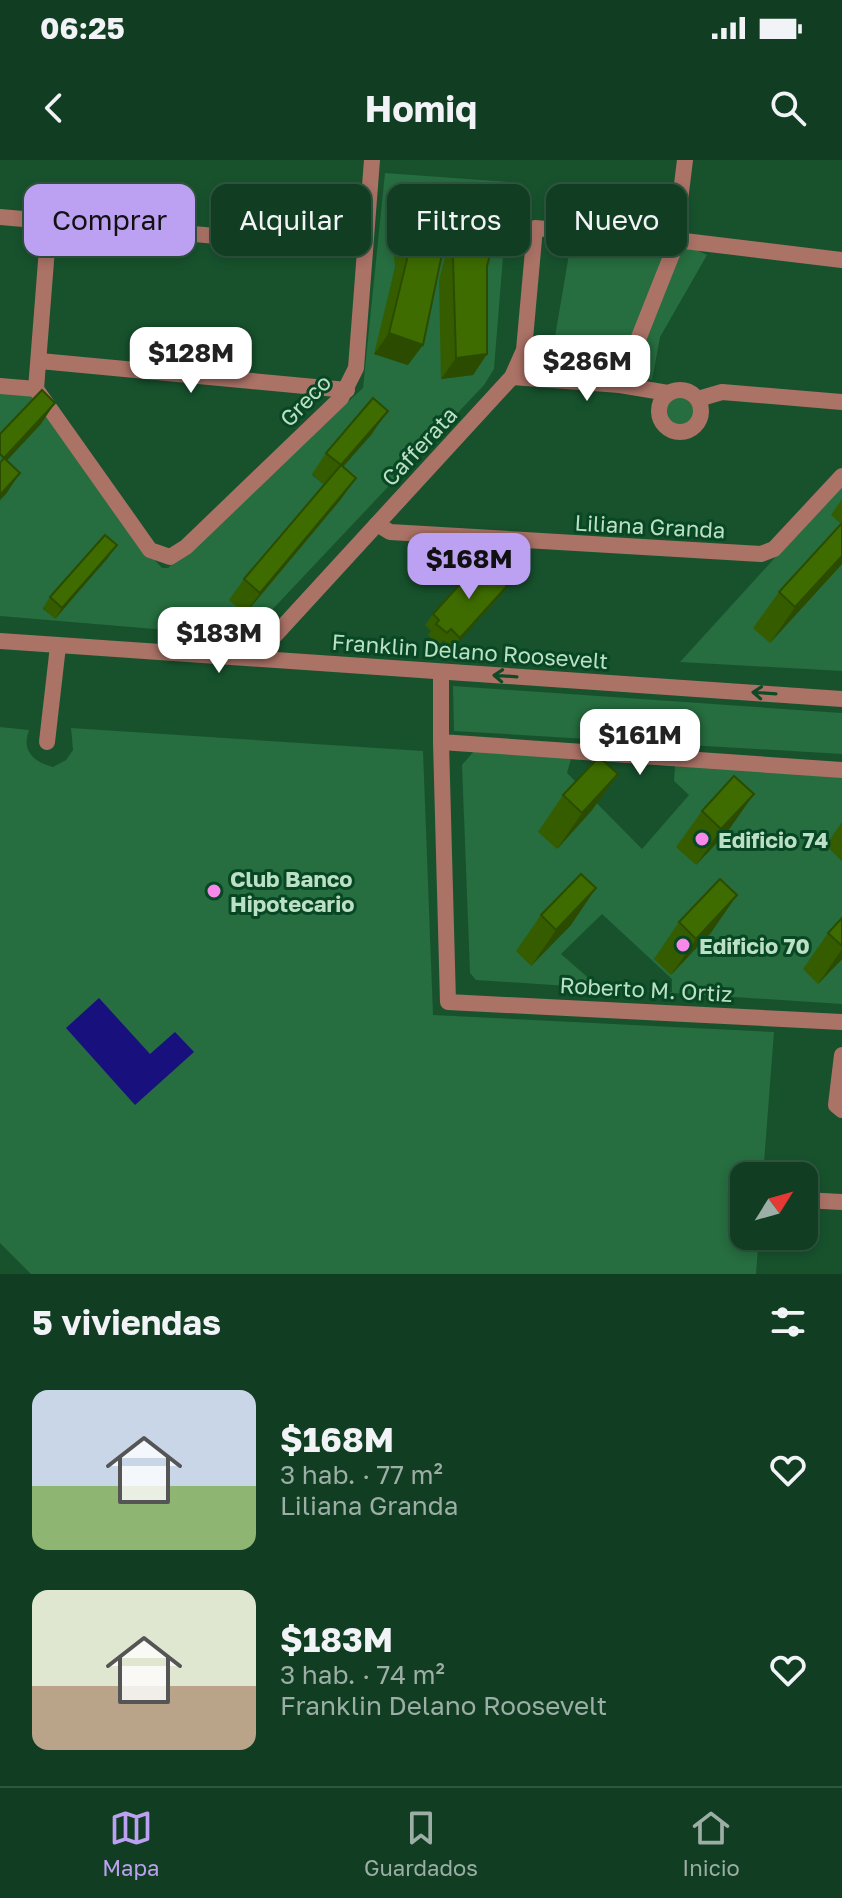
<!DOCTYPE html>
<html lang="es">
<head>
<meta charset="utf-8">
<style>
  :root { --surface:#113e22; --page:#1a452a; --text:#f1f3f6; --muted:#9caea5; --line:#305740; --accent:#bca0f2 }
  body { margin:0; font-family:"Golos Text",sans-serif; background:var(--page); color:var(--text); height:100vh; display:flex; flex-direction:column; font-size:30px; white-space:nowrap }
  * { box-sizing:border-box; margin:0 }
  p { font-size:26px; color:var(--muted) }
  .icon { flex:none; width:44px; height:44px; fill:none; stroke:currentColor; stroke-width:2; stroke-linecap:round; stroke-linejoin:round }
  .map { position:relative; height:1114px; overflow:hidden }
  .drawer { display:flex; flex-direction:column; background:var(--surface); flex:1 }
  .drawer>* { flex:none }
  .banner { position:absolute; left:24px; top:24px; width:794px; height:72px; display:flex; gap:16px }
  .needle { width:52px; rotate:53deg }
  .tools { position:absolute; left:730px; top:1002px; display:grid; gap:16px }
  .tools a { display:grid; place-items:center; width:88px; height:88px; border-radius:16px; background:var(--surface); box-shadow:0 4px 12px #0003,0 0 0 2px var(--line); font-size:40px }
  .price { position:absolute; translate:-50% -68px; padding:0 18px; border-radius:16px; background:#fff; color:#222; font-size:26px; line-height:52px; filter:drop-shadow(0 2px 4px #0008) }
  .price::after { content:''; position:absolute; left:50%; top:48px; width:24px; height:18px; margin-left:-12px; background:inherit; clip-path:polygon(0 0,100% 0,50% 100%) }
  .price.active { background:var(--accent); color:#111 }
  ul { padding:0; list-style:none }
  li { display:flex; align-items:center; gap:24px; height:200px; padding:0 32px }
  li span { display:grid; place-items:center; flex:none; width:224px; height:160px; border-radius:16px; color:#555 }
  li>.icon { margin-inline-start:auto }
  span .icon { width:96px; height:96px; fill:#fffc; stroke-width:1 }
  li b { font-size:34px }
  h2 { display:flex; justify-content:space-between; align-items:center; height:96px; padding:0 32px; font-size:34px }
  .pill { padding:0 28px; border-radius:16px; background:var(--surface); box-shadow:0 4px 12px #0003,0 0 0 2px var(--line); font-size:28px; line-height:72px }
  .pill.active { background:var(--accent); color:#111 }
  .status { display:flex; justify-content:space-between; align-items:center; height:56px; padding:0 40px; background:var(--surface); direction:ltr }
  .status svg { height:22px; fill:currentColor }
  header { display:flex; justify-content:space-between; align-items:center; height:104px; padding:0 32px; background:var(--surface); font-size:36px; font-weight:700 }
  .tabs { display:flex; justify-content:space-around; align-items:center; height:112px; border-top:2px solid var(--line); background:var(--surface); font-size:22px; color:var(--muted) }
  .tabs a { display:grid; justify-items:center; gap:4px }
  .tabs .active { color:var(--accent) }
  .map>svg:first-child { display:block }
</style>
</head>
<body>
<div class="status"><b>06:25</b><svg viewBox="0 0 49 12"><path d="M0 12V9h3v3zM5 12V6h3v6zM10 12V3h3v9zM15 12V0h3v12zM26 1h20v11H26zM47 4h2v5h-2z"/></svg></div>
<header><svg class="icon" aria-label="back" viewBox="0 0 24 24"><path d="M15 5l-7 7 7 7"/></svg>Homiq<svg class="icon" aria-label="search" viewBox="0 0 24 24"><circle cx="10" cy="10" r="6"/><path d="M15 15l6 6"/></svg></header>
<div class="map">
<svg width="842" height="1114" viewBox="0 0 842 1114">
  <rect width="100%" height="100%" fill="#17522d"/>
  <g fill="#266d3f" fill-rule="evenodd">
    <path d="M385,13L509,22L494,209L484,225L270,452L244,471L226,475L0,456V340L5,334L0,308V229L34,232L151,396L162,408H168L363,228ZM395,108L408,205L375,194ZM373,273L326,326L312,315ZM109,397L55,458L43,449V448Z"/>
    <polygon points="572,77 669,83 619,219 548,217"/>
    <polygon points="689,86 707,95 660,177 652,220 630,216 680,88"/>
    <circle cx="680" cy="251" r="17"/>
    <polygon points="842,324 842,511 680,502"/>
    <polygon points="453,526 842,553 842,594 454,571"/>
    <path d="M0,567L29,570C21,591 34,602 53,607L66,600L73,590L71,568L423,591L433,855L774,872L763,1016H744V1076H759L756,1114H31L0,1083Z"/>
    <path d="M474,591L842,617V670L826,685L842,701V772L818,824L842,799V844L476,820L470,813L462,605ZM571,599L675,606L674,621L689,635L642,689L567,613ZM592,650L558,688L538,671ZM602,754L672,819V832L592,828V821L561,794ZM712,772L671,814L654,798Z"/>
  </g>
  <polygon fill="#18107c" points="99,838 150,894 175,872 194,892 135,945 66,868"/>
  <g fill="none" stroke-linecap="round" stroke-linejoin="round">
    <g stroke="#ab7266" stroke-width="16">
      <polyline points="0,57 364,89"/>
      <polyline points="49,63 36,229 150,390 170,397 186,387 341,238 356,208 372,0"/>
      <polyline points="40,201 347,230"/>
      <polyline points="512,217 620,225 668,233"/>
      <polyline points="620,225 674,89 685,0"/>
      <polyline points="0,226 36,229"/>
      <circle cx="680" cy="251" r="21"/>
      <polyline points="698,239 722,232 842,242"/>
      <polyline points="377,364 390,372 761,394 774,389 842,316"/>
      <polyline points="255,497 512,217 524,190 535,68 676,80 842,100"/>
      <polyline points="47,582 58,486"/>
      <polyline points="441,582 448,842 842,862"/>
      <polyline points="842,895 836,945 842,950"/>
      <polyline points="804,1040 842,1042"/>
    </g>
    <g stroke="#ab7266" stroke-width="16">
      <polyline points="0,481 842,539"/>
      <polyline points="441,512 441,582 842,610"/>
    </g>
  </g>
  <g fill="#355d00">
    <polygon points="441,26 408,205 374,194 395,108 390,48 405,27"/>
    <polygon points="470,39 487,106 487,194 473,215 441,219 439,120 455,60"/>
    <polygon points="373,272 343,307 356,318 341,339 245,454 229,440 244,419 324,325 312,314 326,293"/>
    <polygon points="842,339 842,404 770,483 753,468 779,432 841,364 831,355"/>
    <polygon points="117,385 109,396 55,459 43,448 50,437"/>
    <polygon points="499,437 452,489 443,480 439,485 428,475 431,471 425,465 433,454"/>
    <polygon points="618,614 592,650 557,689 538,672 563,635"/>
    <polygon points="702,651 728,671 696,705 676,687"/>
    <polygon points="842,662 842,701 826,685"/>
    <polygon points="737,735 712,771 671,815 654,799 679,762"/>
    <polygon points="541,755 571,765 531,806 516,791"/>
    <polygon points="842,758 842,799 818,824 803,809 828,773"/>
  </g>
  <g fill="#2b4c00">
    <polygon points="389,173 423,185 408,205 374,194"/>
    <polygon points="487,194 473,215 441,219 456,198"/>
    <polygon points="55,243 41,264 0,308 4,298"/>
    <polygon points="388,251 373,272 326,326 341,305"/>
    <polygon points="20,313 6,334 0,340 0,335"/>
    <polygon points="356,318 341,339 245,454 260,433"/>
    <polygon points="117,385 109,396 55,459 62,448"/>
    <polygon points="842,396 842,404 770,483 795,447"/>
    <polygon points="507,426 499,437 452,489 460,478"/>
    <polygon points="618,614 592,650 557,689 582,653"/>
    <polygon points="754,634 728,671 696,705 721,669"/>
    <polygon points="596,728 571,765 531,806 556,770"/>
    <polygon points="737,735 712,771 671,815 696,779"/>
    <polygon points="842,789 842,799 818,824"/>
  </g>
  <g fill="#3e6c00" stroke="#2b4c00" stroke-width="2">
    <polygon points="441,26 443,89 423,185 389,173 410,87 405,27"/>
    <polygon points="470,39 503,48 487,106 487,194 456,198 453,99"/>
    <polygon points="42,230 55,243 4,298 0,294 0,274"/>
    <polygon points="373,238 388,251 341,305 326,293"/>
    <polygon points="4,298 20,313 0,335 0,303"/>
    <polygon points="341,305 356,318 260,433 244,419"/>
    <polygon points="842,363 842,396 795,447 779,432"/>
    <polygon points="105,375 117,385 62,448 50,437"/>
    <polygon points="480,402 507,426 460,478 451,469 447,473 436,464 439,460 433,454"/>
    <polygon points="599,597 618,614 582,653 563,635"/>
    <polygon points="734,616 754,634 721,669 702,651"/>
    <polygon points="581,714 596,728 556,770 541,755"/>
    <polygon points="720,719 737,735 696,779 679,762"/>
    <polygon points="842,758 842,786 828,773"/>
  </g>
  <defs><path id="oneway-shaft" d="M-6 0H5M1.5-3L5.5 0L1.5 3" fill="none" stroke-width="1.6" stroke-linecap="round" stroke-linejoin="round" transform="scale(2)"/></defs>
  <g stroke="#104926">
    <use href="#oneway-shaft" transform="translate(505 516) rotate(-176)"/>
    <use href="#oneway-shaft" transform="translate(764 533) rotate(-176)"/>
  </g>
  <g fill="#f888e9" stroke="#084723" stroke-width="3">
    <circle cx="702" cy="679" r="8"/>
    <circle cx="214" cy="731" r="8"/>
    <circle cx="683" cy="785" r="8"/>
  </g>
  <g text-anchor="middle" dominant-baseline="central" stroke-width="6" stroke-linejoin="round" paint-order="stroke">
    <g font-size="22" fill="#bce0c5" stroke="#084723">
      <text transform="translate(305 240) rotate(-46)">Greco</text>
      <text transform="translate(419 286) rotate(-47)">Cafferata</text>
      <text transform="translate(650 366) rotate(3)">Liliana Granda</text>
      <text transform="translate(470 491) rotate(4)">Franklin Delano Roosevelt</text>
      <text transform="translate(646 829) rotate(3)">Roberto M. Ortiz</text>
    </g>
    <g font-size="22" font-weight="bold" fill="#bce0c5" stroke="#084723" text-anchor="start">
      <text x="718" y="679">Edificio 74</text>
      <text x="230" y="718">Club Banco<tspan x="230" dy="25">Hipotecario</tspan></text>
      <text x="699" y="785">Edificio 70</text>
    </g>
  </g>
</svg>
<div class="tools">
<a><svg class="needle" viewBox="-14 -14 28 28"><path d="M0-13l5 13h-10z" fill="#e53935"/><path d="M0 13l5-13h-10z" fill="#9caea5"/></svg></a>
</div>
<b class="price" style="left:191px;top:235px">$128M</b>
<b class="price" style="left:587px;top:243px">$286M</b>
<b class="price active" style="left:469px;top:441px">$168M</b>
<b class="price" style="left:219px;top:515px">$183M</b>
<b class="price" style="left:640px;top:617px">$161M</b>
<div class="banner">
<a class="pill active">Comprar</a>
<a class="pill">Alquilar</a>
<a class="pill">Filtros</a>
<a class="pill">Nuevo</a>
</div>
</div>
<section class="drawer">
<h2>5 viviendas<svg class="icon" aria-label="filters" viewBox="0 0 24 24"><path d="M4 7h16M4 17h16"/><circle cx="9" cy="7" r="2"/><circle cx="15" cy="17" r="2"/></svg></h2>
<ul>
<li><span style="background:linear-gradient(#c9d6e8 60%,#8fb573 0)"><svg class="icon" aria-label="home" viewBox="0 0 24 24"><path d="M3 11l9-7 9 7M6 9v11h12V9"/></svg></span><div><b>$168M</b><p>3 hab. · 77 m²</p><p>Liliana Granda</p></div><svg class="icon" aria-label="heart" viewBox="0 0 24 24"><path d="M12 20l-8-8c-3-5 5-10 8-4 3-6 11-1 8 4z"/></svg></li>
<li><span style="background:linear-gradient(#dfe7d0 60%,#b9a48a 0)"><svg class="icon" aria-label="home" viewBox="0 0 24 24"><path d="M3 11l9-7 9 7M6 9v11h12V9"/></svg></span><div><b>$183M</b><p>3 hab. · 74 m²</p><p>Franklin Delano Roosevelt</p></div><svg class="icon" aria-label="heart" viewBox="0 0 24 24"><path d="M12 20l-8-8c-3-5 5-10 8-4 3-6 11-1 8 4z"/></svg></li>
</ul>
</section>
<nav class="tabs">
<a class="active"><svg class="icon" aria-label="map" viewBox="0 0 24 24"><path d="M3 6l6-2 6 2 6-2v14l-6 2-6-2-6 2zM9 4v14M15 6v14"/></svg>Mapa</a>
<a><svg class="icon" aria-label="saved" viewBox="0 0 24 24"><path d="M7 4h10v16l-5-4-5 4z"/></svg>Guardados</a>
<a><svg class="icon" aria-label="home" viewBox="0 0 24 24"><path d="M3 11l9-7 9 7M6 9v11h12V9"/></svg>Inicio</a>
</nav>
</body>
</html>
